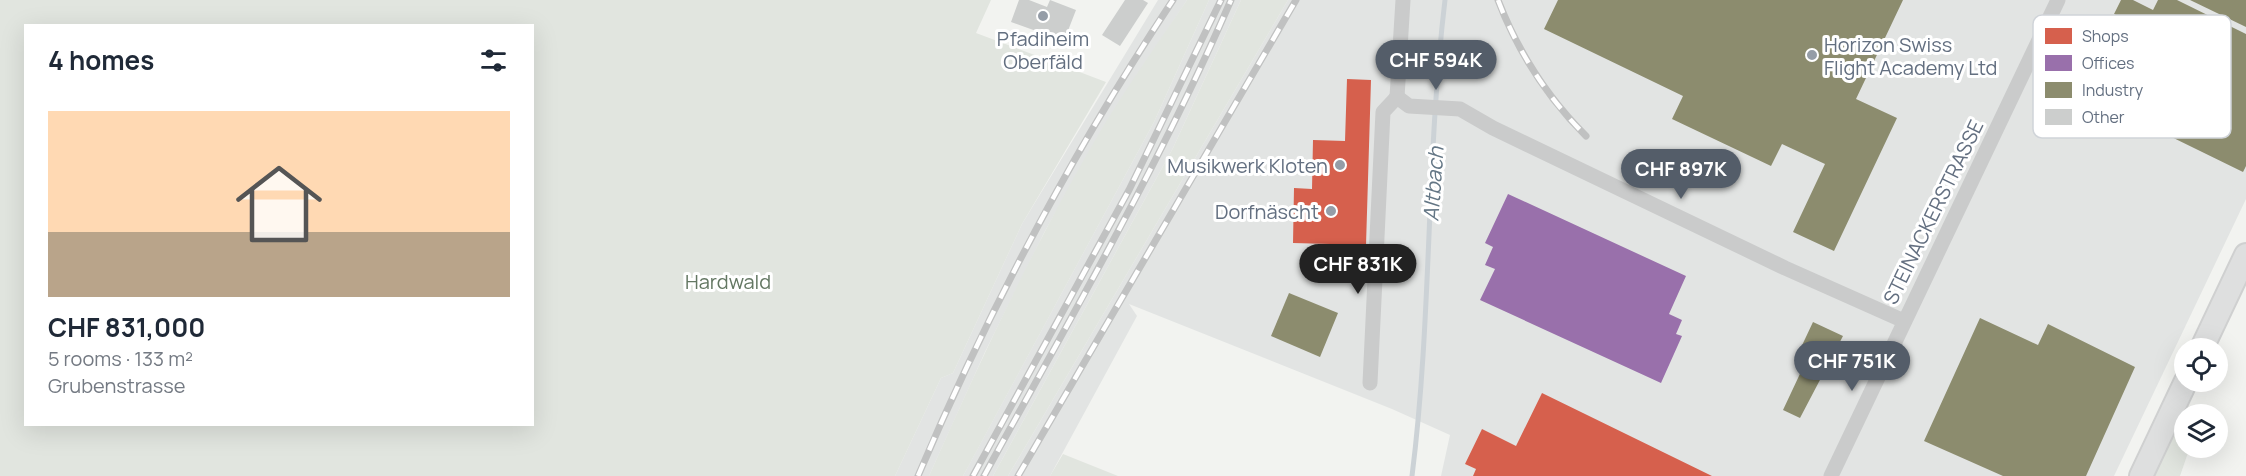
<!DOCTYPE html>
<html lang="en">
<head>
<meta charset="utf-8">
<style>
  :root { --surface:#fff; --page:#f2f2f3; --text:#1f2937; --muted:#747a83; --accent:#545d69 }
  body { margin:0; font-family:Manrope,sans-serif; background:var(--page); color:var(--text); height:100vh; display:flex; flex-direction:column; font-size:22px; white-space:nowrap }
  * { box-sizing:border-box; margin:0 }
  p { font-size:20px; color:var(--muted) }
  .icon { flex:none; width:33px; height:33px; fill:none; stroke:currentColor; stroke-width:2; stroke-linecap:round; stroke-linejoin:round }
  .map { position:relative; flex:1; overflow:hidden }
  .details { position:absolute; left:24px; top:24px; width:510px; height:402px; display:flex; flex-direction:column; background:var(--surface); border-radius:0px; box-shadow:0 6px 24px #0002 }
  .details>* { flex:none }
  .fabs { position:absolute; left:2174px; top:338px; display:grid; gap:12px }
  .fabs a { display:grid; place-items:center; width:54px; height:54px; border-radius:50%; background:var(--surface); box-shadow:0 6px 24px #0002; font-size:30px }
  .price { position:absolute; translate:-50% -51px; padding:0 14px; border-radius:21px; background:var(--accent); color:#fff; font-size:20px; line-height:39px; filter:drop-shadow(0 2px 3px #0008) }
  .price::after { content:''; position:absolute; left:50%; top:36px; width:18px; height:14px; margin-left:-9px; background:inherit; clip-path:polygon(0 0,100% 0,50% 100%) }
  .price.current { background:#222; color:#fff }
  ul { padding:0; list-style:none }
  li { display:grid; align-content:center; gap:12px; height:318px; padding:0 24px }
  li span { display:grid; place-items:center; height:186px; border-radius:0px; color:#555 }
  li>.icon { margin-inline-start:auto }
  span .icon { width:108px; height:108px; fill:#fffc; stroke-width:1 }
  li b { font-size:26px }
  h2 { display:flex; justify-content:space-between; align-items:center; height:72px; padding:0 24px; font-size:26px }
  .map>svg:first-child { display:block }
</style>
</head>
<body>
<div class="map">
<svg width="2246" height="476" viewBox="0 0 2246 476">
  <rect width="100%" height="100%" fill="#f2f3f0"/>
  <g fill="#e2e4e3">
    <polygon points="1158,0 1187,0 1105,125 1045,231 985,352 929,476 895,476 941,378 953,373 1022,224"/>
    <polygon points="1209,0 1241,0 1173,148 993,476 963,476 1154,122"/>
    <polygon points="1288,0 2246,0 2246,199 2114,476 1441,476 1450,435 1392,409 1129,304 1137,316 1050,476 1008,476"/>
  </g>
  <g fill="#e1e5df" fill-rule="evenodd">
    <path d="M0,0H991L976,33L1106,82L1022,224L953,373L941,378L895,476H0ZM26,26H532V424H26Z"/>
    <path d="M1187,0H1209L1154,122L968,467L963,476H929C982,356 1037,238 1104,125C1130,83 1159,41 1187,0Z"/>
    <polygon points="1241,0 1288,0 1008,476 993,476 1173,148"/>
    <polygon points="2176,423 2184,427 2184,447 2190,447 2180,476 2151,476"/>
    <polygon points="1063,454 1118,476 1050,476"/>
  </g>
  <g fill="#d6604d">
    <polygon points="1347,79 1371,80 1366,245 1293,243 1294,188 1312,189 1313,140 1345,141"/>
    <polygon points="1542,393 1712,476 1473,476 1476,469 1465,464 1482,429 1516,446"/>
  </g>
  <polygon fill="#9970ab" points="1508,194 1686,276 1669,314 1682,320 1676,334 1682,336 1661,383 1480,300 1495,269 1485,265 1493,247 1485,243"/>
  <g fill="#8c8c6e">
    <polygon points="1558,0 1903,0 1856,99 1897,118 1834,251 1793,232 1825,164 1782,144 1771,166 1672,119 1683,96 1544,29"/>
    <polygon points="2121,0 2133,0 2153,10 2158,0 2177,0 2246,34 2246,166 2243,172 2104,104 2101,110 2088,104 2095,90 2104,95 2137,26 2114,14"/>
    <polygon points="2190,0 2246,0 2246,27"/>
    <polygon points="1289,293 1338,313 1320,357 1271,336"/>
    <polygon points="1980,318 2038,345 2048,324 2135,367 2086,476 2003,476 1924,441"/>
    <polygon points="1813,322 1843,336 1800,418 1783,410 1806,361 1797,356"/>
  </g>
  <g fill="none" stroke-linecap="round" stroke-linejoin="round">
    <path stroke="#ccd2d6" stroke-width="5" d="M1412,476C1432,318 1426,158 1445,0"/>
  </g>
  <g fill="#cccecd">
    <polygon points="1019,0 1029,0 1047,7 1050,0 1076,10 1064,41 1011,22"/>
    <polygon points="1125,0 1143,0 1148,3 1120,46 1102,35"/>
  </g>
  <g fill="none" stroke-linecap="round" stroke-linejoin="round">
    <defs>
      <g id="secondary">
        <polyline points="2202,348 2246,255"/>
        <polyline points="2141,476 2186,381"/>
      </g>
    </defs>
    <use href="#secondary" stroke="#cfd0d0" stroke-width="26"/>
    <g stroke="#cacbcb" stroke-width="15">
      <polyline points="1397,97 1409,106 1460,109 1493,128 1785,268 1904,321"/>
      <polyline points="1397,97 1403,0"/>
      <polyline points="1370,383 1383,112 1397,97"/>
      <polyline points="1831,476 2058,0"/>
    </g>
    <use href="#secondary" stroke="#dedfdf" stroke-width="22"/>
    <defs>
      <g id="rail">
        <path d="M1498,0C1518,52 1547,97 1586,136"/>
        <path d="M918,476C989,309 1073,151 1173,0"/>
        <polyline points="973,476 1129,190 1221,0"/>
        <path d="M984,476C1070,319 1160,164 1231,0"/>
        <polyline points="1018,476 1296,0"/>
      </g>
    </defs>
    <use href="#rail" stroke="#c0c1c1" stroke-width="7"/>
    <use href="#rail" stroke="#fff" stroke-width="4.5" stroke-dasharray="14" stroke-linecap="butt"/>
  </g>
  <g fill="#959da7" stroke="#fff" stroke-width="2">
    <circle cx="1043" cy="16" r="6"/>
    <circle cx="1812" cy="55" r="6"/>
    <circle cx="1340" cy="165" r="6"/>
    <circle cx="1331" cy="211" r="6"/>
  </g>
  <g text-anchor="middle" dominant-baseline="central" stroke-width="6" stroke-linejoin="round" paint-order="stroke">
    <g font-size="20" fill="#636f80" stroke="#fff" text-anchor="end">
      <text x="1043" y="38" text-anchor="middle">Pfadiheim<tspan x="1043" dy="23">Oberfäld</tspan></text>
      <text x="1824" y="44" text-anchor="start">Horizon Swiss<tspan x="1824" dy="23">Flight Academy Ltd</tspan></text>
      <text x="1328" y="165">Musikwerk Kloten</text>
      <text x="1319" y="211">Dorfnäscht</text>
    </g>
    <g font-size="20" fill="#636f80" stroke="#fff">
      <text transform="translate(1933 212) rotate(-64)">STEINACKERSTRASSE</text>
    </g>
    <g font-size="20" fill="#637762" stroke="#fff">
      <text x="728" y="281">Hardwald</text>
    </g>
    <g font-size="21" font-style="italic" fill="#637685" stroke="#fff">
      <text transform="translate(1433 184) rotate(-86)">Altbach</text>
    </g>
  </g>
  <rect x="2033" y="15" width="198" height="123" rx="9" fill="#fff" stroke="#d0d4d9" stroke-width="1.5"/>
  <rect x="2045" y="28" width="27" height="16" fill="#d6604d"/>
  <rect x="2045" y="55" width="27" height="16" fill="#9970ab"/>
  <rect x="2045" y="82" width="27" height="16" fill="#8c8c6e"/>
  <rect x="2045" y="109" width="27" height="16" fill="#cccecd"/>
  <g font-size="16" fill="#636f80">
    <text x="2082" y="42">Shops</text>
    <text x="2082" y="69">Offices</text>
    <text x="2082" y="96">Industry</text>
    <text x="2082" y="123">Other</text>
  </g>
</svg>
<div class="fabs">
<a><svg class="icon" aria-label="locate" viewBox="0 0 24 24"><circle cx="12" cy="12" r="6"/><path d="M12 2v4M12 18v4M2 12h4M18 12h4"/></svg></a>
<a><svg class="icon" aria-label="layers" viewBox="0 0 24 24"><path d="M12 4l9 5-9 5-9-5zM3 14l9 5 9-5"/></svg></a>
</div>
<b class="price" style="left:1436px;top:91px">CHF 594K</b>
<b class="price" style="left:1681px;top:200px">CHF 897K</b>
<b class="price current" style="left:1358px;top:295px">CHF 831K</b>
<b class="price" style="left:1852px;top:392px">CHF 751K</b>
<section class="details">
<h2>4 homes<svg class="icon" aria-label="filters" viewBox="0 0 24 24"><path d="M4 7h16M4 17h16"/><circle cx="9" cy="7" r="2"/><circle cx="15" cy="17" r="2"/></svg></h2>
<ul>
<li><span style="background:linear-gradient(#ffd9b3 65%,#b9a48a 0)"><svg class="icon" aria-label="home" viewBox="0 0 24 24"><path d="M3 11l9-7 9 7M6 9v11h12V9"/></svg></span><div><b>CHF 831,000</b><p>5 rooms · 133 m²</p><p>Grubenstrasse</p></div></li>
</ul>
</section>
</div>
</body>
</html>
